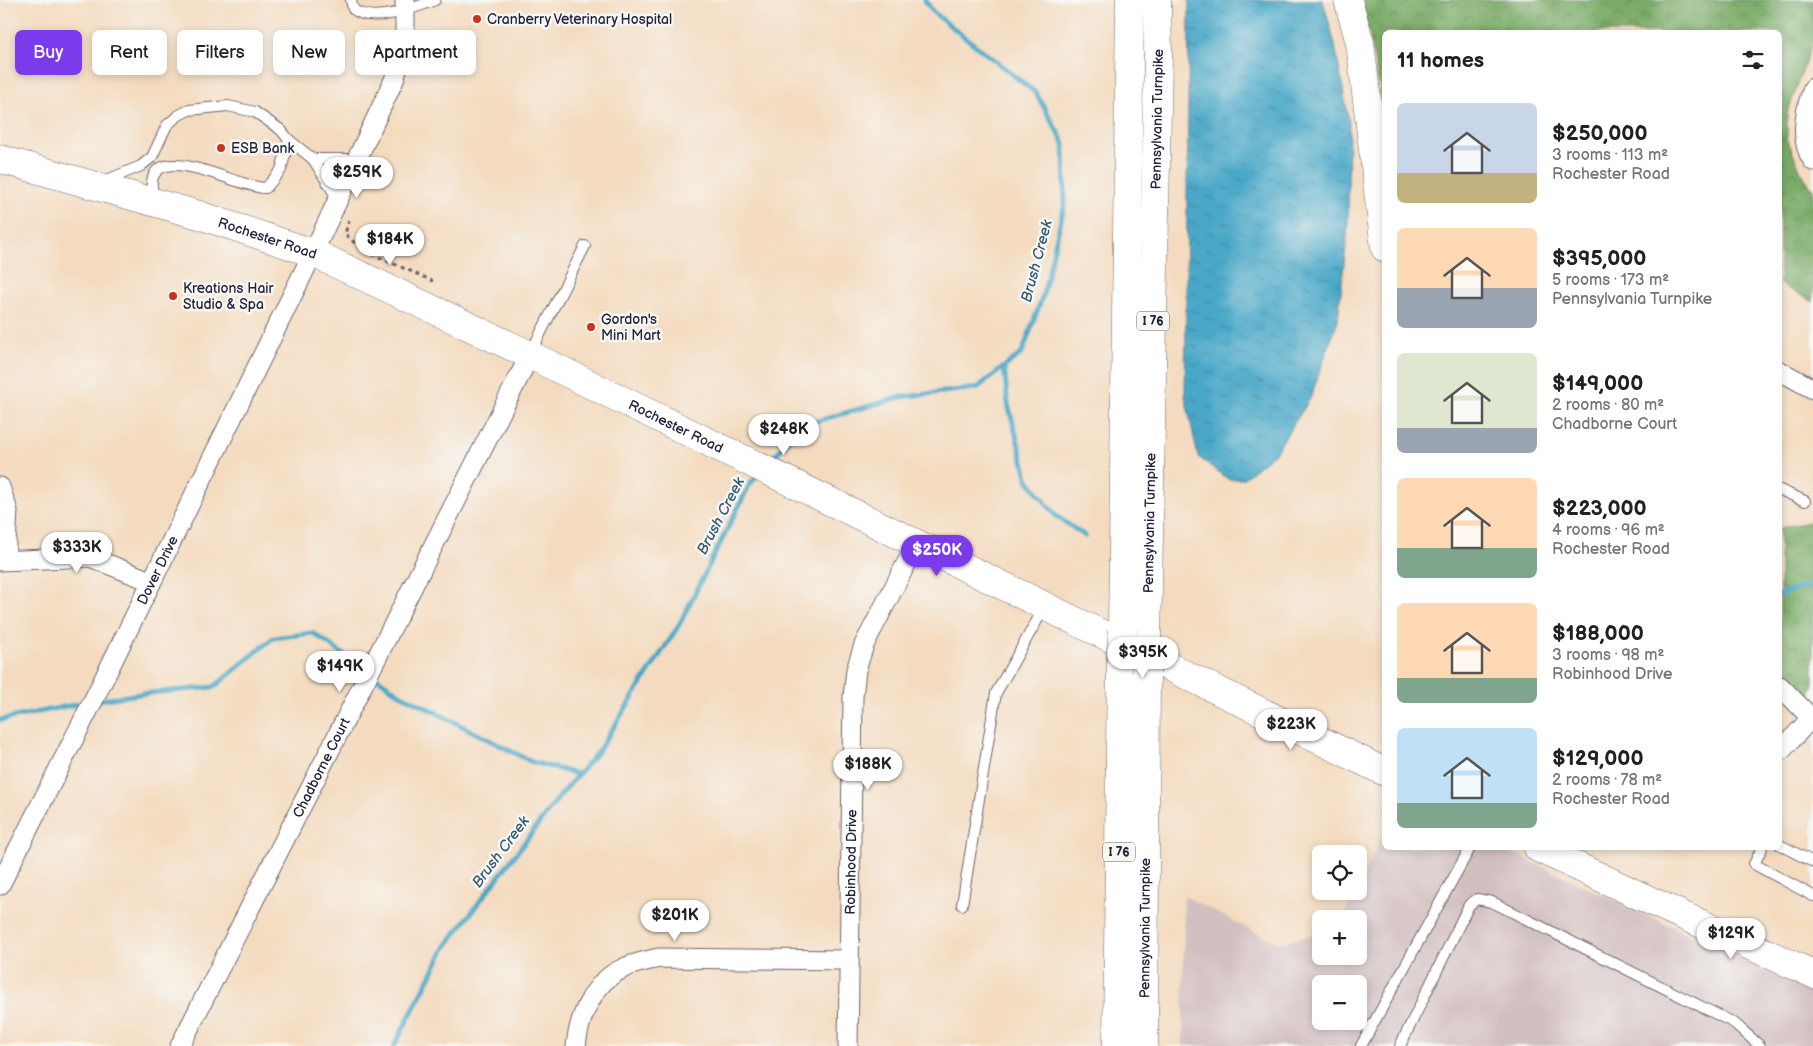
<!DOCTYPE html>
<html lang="en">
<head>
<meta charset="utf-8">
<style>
  :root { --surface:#fff; --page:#f6f6f6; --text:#202124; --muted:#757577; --accent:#7c3aed }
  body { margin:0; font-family:"Balsamiq Sans",sans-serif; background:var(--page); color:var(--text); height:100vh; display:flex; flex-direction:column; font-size:19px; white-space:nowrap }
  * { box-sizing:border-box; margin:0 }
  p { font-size:16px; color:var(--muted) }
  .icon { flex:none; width:28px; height:28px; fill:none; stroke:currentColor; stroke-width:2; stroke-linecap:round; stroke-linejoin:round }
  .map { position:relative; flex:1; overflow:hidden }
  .drawer { position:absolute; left:1382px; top:30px; width:400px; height:820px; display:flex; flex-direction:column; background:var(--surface); border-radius:8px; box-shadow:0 2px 8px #0003 }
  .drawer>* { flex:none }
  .banner { position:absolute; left:15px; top:30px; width:475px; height:45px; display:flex; gap:10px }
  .fabs { position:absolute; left:1312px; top:845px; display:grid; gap:10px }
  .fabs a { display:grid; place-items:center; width:55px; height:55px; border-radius:8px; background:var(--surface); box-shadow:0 2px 8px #0003; font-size:25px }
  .price { position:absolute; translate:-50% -42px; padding:0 11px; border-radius:18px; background:#fff; color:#222; font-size:16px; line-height:32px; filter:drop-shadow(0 1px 2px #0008) }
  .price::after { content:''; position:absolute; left:50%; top:30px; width:15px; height:11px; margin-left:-8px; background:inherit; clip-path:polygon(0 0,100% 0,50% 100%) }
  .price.on { background:var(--accent); color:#fff }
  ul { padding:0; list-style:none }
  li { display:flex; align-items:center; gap:15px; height:125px; padding:0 15px }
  li span { display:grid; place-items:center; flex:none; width:140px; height:100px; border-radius:8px; color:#555 }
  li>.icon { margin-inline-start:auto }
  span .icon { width:60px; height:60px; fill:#fffc; stroke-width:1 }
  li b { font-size:21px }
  h2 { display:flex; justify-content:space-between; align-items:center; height:60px; padding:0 15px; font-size:21px }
  .chip { padding:0 18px; border-radius:8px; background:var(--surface); box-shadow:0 2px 8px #0003; font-size:18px; line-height:45px }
  .chip.on { background:var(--accent); color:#fff }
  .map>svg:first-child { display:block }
</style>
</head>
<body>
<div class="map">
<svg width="1813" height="1046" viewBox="0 0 1813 1046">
  <defs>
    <pattern id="forest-crowns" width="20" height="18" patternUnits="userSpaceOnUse" patternTransform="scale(1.25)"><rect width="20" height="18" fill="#7aac68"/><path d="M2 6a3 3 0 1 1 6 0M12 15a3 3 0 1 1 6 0" fill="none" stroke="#648c57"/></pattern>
    <pattern id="water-ripples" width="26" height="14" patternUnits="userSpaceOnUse" patternTransform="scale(1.25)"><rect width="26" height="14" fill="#49a8c8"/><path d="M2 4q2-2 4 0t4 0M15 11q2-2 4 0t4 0" fill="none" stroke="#3c88a4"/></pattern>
  </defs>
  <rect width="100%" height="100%" fill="#f6f6f2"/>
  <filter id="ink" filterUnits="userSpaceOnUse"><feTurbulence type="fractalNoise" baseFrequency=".02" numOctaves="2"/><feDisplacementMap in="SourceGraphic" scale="10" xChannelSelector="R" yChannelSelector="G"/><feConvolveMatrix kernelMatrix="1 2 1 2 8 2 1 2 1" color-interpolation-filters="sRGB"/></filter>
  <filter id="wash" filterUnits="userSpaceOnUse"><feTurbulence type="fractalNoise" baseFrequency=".0096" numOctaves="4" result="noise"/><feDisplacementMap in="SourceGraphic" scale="20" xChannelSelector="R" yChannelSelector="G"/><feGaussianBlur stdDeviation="1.12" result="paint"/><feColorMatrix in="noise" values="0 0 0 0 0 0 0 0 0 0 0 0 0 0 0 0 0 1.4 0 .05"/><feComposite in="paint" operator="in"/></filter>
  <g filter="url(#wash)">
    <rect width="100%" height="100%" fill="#f4dbbf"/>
    <path fill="#d2bfc0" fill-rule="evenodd" d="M1385,831V848H1502L1813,992V1046H1183L1184,896L1277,943L1321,933V956H1359V919H1342L1355,891H1359V884ZM1321,984H1359V1021H1321Z"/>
    <g fill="url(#forest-crowns)" stroke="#4e6752">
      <polygon points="1358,0 1813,0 1813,41 1787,114 1787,139 1802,174 1813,189 1813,302 1780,284 1780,32 1385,32 1385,118 1369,31"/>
      <polygon points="1813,521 1813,687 1807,700 1780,662 1780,528"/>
    </g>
    <polygon fill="url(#water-ripples)" stroke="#366582" points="1189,0 1323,0 1335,45 1349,122 1348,226 1338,321 1310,399 1275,453 1243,479 1228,479 1198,457 1185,396"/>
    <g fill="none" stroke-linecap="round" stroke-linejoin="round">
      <g stroke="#49a8c8" stroke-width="5">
        <polyline points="1004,367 1008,404 1028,480 1056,516 1085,536"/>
        <polyline points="768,463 803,425 901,397 977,388 1022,353 1043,295 1065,203 1064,143 1036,93 933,12 925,0"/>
        <polyline points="1780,594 1813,584"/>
        <polyline points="99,700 140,694 214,687 273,638 313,633 400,694 532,762 578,774"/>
        <polyline points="0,720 88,702"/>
        <polyline points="394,1046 446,946 559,797 599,750 679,625 750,484 758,475"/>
      </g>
    </g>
  </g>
  <g filter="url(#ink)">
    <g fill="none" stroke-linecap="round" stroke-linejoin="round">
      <defs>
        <g id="lane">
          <path d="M351,0L353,9C372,25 414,8 435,0"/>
          <polyline points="313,159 358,159"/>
          <polyline points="102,182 141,166 152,157 167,125 179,115 189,110 228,106 255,112 281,130 289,140 313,159 338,199"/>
          <path d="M154,201C153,195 151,187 152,181C159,141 241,189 266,188L281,170L289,140"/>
          <polyline points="530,354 585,246"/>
          <polyline points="1780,490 1805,501"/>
          <polyline points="1780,845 1813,862"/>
          <polyline points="1762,848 1754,864 1813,896"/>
          <polyline points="962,905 996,693 1044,608"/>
          <polyline points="1361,1046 1470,848"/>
          <polyline points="1400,1046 1469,905 1477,899 1492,902 1734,1023 1760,1046"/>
        </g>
        <g id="street">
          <path d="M1813,88C1805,110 1799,140 1813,161"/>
          <polyline points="1780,371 1813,389"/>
          <polyline points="0,487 8,511 5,559"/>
          <polyline points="0,561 90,557 150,581"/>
          <polyline points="1780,686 1813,720"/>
          <polyline points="1780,752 1813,716"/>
          <path id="s1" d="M0,885L97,693L313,253L394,80L405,44V0"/>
          <path id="s2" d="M180,1046L530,355"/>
          <path d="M576,1046C579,1017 593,982 622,969C633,963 647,961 659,958L848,960"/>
          <path id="s3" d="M848,1046L853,697L856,670L864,645L917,543"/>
        </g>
        <g id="secondary">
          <polyline points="1348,0 1360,43 1385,248"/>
          <path id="s4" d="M0,159L199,215L313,253L530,355L1385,772"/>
          <polyline points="1538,848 1666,908 1813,974"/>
        </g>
        <g id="highway">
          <polyline points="1122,630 1130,0"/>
          <path id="s5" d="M1147,641L1158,54L1157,0"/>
          <polyline points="1117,1046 1121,659"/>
          <path id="s6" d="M1144,1046L1146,673"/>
        </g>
      </defs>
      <use href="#lane" stroke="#6c6369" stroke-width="12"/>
      <use href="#street" stroke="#6c6369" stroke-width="21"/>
      <use href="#secondary" stroke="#6c6369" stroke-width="29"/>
      <use href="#highway" stroke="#6c6369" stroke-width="29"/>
      <polyline stroke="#6c6369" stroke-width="3" stroke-dasharray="4 4" stroke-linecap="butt" points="349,220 345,234 358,246 376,256 433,281"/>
      <use href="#lane" stroke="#fff" stroke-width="10"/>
      <use href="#street" stroke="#fff" stroke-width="19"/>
      <use href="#secondary" stroke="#fff" stroke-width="28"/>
      <use href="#highway" stroke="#fff" stroke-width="28"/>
      <defs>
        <g id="highway-bridge">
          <polyline points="1121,659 1122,630"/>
          <polyline points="1146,673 1147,641"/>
        </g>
      </defs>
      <use href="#highway-bridge" stroke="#6c6369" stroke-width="29" stroke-linecap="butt"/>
      <use href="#highway-bridge" stroke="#fff" stroke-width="28"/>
    </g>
  </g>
  <g fill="#c8321e" stroke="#f6f6f2" stroke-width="2">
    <circle cx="477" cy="19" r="5"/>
    <circle cx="221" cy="148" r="5"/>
    <circle cx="173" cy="296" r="5"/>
    <circle cx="591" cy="327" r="5"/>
  </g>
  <g text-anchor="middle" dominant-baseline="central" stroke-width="5" stroke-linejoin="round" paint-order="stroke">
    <g fill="#f6f6f2" stroke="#626272" stroke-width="1">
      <rect x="1137" y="311.5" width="32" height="19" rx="4"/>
      <rect x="1103" y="842.5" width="32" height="19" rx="4"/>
    </g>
    <g font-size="12" font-weight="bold" fill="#22223b">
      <text x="1153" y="321">I 76</text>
      <text x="1119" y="852">I 76</text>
    </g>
    <g font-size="14" fill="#22223b" stroke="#f6f6f2" text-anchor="start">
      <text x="487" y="19">Cranberry Veterinary Hospital</text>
      <text x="231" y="148">ESB Bank</text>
      <text x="183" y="288">Kreations Hair<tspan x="183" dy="16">Studio &amp; Spa</tspan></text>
      <text x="601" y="319">Gordon's<tspan x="601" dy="16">Mini Mart</tspan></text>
    </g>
    <g font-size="14" fill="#22223b" stroke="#f6f6f2">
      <text stroke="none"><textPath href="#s5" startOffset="522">Pennsylvania Turnpike</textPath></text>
      <text stroke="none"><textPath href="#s4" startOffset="279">Rochester Road</textPath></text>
      <text stroke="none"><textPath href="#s4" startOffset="729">Rochester Road</textPath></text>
      <text stroke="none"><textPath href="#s5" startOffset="118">Pennsylvania Turnpike</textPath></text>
      <text stroke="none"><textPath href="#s1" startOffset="352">Dover Drive</textPath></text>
      <text stroke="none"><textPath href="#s2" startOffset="312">Chadborne Court</textPath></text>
      <text stroke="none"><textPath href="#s3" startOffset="184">Robinhood Drive</textPath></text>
      <text stroke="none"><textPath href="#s6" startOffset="118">Pennsylvania Turnpike</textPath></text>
    </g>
    <g font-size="15" font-style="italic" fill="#325873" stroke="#f6f6f2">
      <text transform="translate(1037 261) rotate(-75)">Brush Creek</text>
      <text transform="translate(721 516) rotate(-62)">Brush Creek</text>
      <text transform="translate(501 852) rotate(-53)">Brush Creek</text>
    </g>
  </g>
</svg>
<div class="fabs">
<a><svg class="icon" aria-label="locate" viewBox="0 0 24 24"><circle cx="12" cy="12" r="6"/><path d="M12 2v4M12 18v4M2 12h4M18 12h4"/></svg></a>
<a>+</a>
<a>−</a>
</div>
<b class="price" style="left:357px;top:199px">$259K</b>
<b class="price" style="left:390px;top:266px">$184K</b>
<b class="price" style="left:784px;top:456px">$248K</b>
<b class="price" style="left:77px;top:574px">$333K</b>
<b class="price on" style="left:937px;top:577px">$250K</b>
<b class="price" style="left:1143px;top:679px">$395K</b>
<b class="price" style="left:340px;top:693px">$149K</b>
<b class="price" style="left:1291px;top:751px">$223K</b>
<b class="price" style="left:868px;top:791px">$188K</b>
<b class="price" style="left:675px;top:942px">$201K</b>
<b class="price" style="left:1731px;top:960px">$129K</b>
<div class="banner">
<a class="chip on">Buy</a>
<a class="chip">Rent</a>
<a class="chip">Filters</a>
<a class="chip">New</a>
<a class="chip">Apartment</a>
</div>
<section class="drawer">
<h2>11 homes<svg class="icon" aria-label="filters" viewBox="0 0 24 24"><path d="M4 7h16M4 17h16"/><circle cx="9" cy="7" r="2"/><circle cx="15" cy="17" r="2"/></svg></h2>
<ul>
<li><span style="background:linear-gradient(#c9d6e8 70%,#c2b280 0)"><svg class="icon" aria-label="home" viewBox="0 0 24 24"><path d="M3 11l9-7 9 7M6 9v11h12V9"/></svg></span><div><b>$250,000</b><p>3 rooms · 113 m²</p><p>Rochester Road</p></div></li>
<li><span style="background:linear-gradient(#ffd9b3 60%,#9aa5b1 0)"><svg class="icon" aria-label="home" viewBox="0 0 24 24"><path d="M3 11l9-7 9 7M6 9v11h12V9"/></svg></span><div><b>$395,000</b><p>5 rooms · 173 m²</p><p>Pennsylvania Turnpike</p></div></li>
<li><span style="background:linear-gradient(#dfe7d0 75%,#9aa5b1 0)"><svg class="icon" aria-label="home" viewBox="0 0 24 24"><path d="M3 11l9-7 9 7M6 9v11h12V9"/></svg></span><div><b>$149,000</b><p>2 rooms · 80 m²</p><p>Chadborne Court</p></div></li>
<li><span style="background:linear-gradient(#ffd9b3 70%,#7fa58c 0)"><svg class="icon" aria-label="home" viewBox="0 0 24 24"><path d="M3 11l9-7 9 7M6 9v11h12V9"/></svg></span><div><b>$223,000</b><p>4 rooms · 96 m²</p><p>Rochester Road</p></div></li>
<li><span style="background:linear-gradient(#ffd9b3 75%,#7fa58c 0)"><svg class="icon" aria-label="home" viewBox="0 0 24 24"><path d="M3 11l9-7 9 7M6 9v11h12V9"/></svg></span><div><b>$188,000</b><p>3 rooms · 98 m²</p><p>Robinhood Drive</p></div></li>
<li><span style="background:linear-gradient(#bfe0f5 75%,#7fa58c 0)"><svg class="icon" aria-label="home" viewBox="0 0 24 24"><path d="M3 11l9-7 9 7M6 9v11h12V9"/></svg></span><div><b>$129,000</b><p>2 rooms · 78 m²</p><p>Rochester Road</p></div></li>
</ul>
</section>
</div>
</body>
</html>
